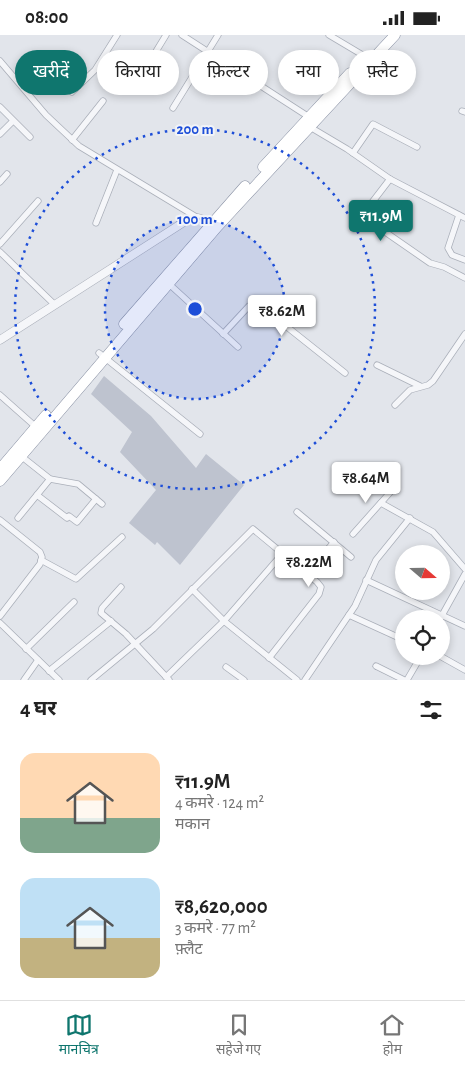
<!DOCTYPE html>
<html lang="hi">
<head>
<meta charset="utf-8">
<style>
  :root { --surface:#fff; --page:#f2f2f2; --text:#222; --muted:#767676; --line:#e0e0e0; --accent:#0f766e }
  body { margin:0; font-family:"Alegreya Sans","Noto Sans Devanagari",sans-serif; background:var(--page); color:var(--text); height:100vh; display:flex; flex-direction:column; font-size:19px; white-space:nowrap }
  * { box-sizing:border-box; margin:0 }
  p { font-size:16px; color:var(--muted) }
  .icon { flex:none; width:28px; height:28px; fill:none; stroke:currentColor; stroke-width:2; stroke-linecap:round; stroke-linejoin:round }
  .map { position:relative; height:645px; overflow:hidden }
  .details { display:flex; flex-direction:column; background:var(--surface); flex:1 }
  .details>* { flex:none }
  .top-card { position:absolute; left:15px; top:15px; width:435px; height:45px; display:flex; gap:10px }
  .needle { width:32px; rotate:110deg }
  .controls { position:absolute; left:395px; top:510px; display:grid; gap:10px }
  .controls a { display:grid; place-items:center; width:55px; height:55px; border-radius:50%; background:var(--surface); box-shadow:0 2px 8px #0003; font-size:25px }
  .price { position:absolute; translate:-50% -42px; padding:0 11px; border-radius:5px; background:#fff; color:#222; font-size:16px; line-height:32px; filter:drop-shadow(0 1px 2px #0008) }
  .price::after { content:''; position:absolute; left:50%; top:30px; width:15px; height:11px; margin-left:-8px; background:inherit; clip-path:polygon(0 0,100% 0,50% 100%) }
  .price.active { background:var(--accent); color:#fff }
  ul { padding:0; list-style:none }
  li { display:flex; align-items:center; gap:15px; height:125px; padding:0 20px }
  li span { display:grid; place-items:center; flex:none; width:140px; height:100px; border-radius:15px; color:#555 }
  li>.icon { margin-inline-start:auto }
  span .icon { width:60px; height:60px; fill:#fffc; stroke-width:1 }
  li b { font-size:21px }
  h2 { display:flex; justify-content:space-between; align-items:center; height:60px; padding:0 20px; font-size:21px }
  .chip { padding:0 18px; border-radius:22px; background:var(--surface); box-shadow:0 2px 8px #0003; font-size:18px; line-height:45px }
  .chip.active { background:var(--accent); color:#fff }
  .status { display:flex; justify-content:space-between; align-items:center; height:35px; padding:0 25px; background:var(--surface); direction:ltr }
  .status svg { height:14px; fill:currentColor }
  .tabs { display:flex; justify-content:space-around; align-items:center; height:70px; border-top:1px solid var(--line); background:var(--surface); font-size:14px; color:var(--muted) }
  .tabs a { display:grid; justify-items:center; gap:2px }
  .tabs .active { color:var(--accent) }
  .map>svg:first-child { display:block }
</style>
</head>
<body>
<div class="status"><b>08:00</b><svg viewBox="0 0 49 12"><path d="M0 12V9h3v3zM5 12V6h3v6zM10 12V3h3v9zM15 12V0h3v12zM26 1h20v11H26zM47 4h2v5h-2z"/></svg></div>
<div class="map">
<svg width="465" height="645" viewBox="0 0 465 645">
  <rect width="100%" height="100%" fill="#e2e5eb"/>
  <polygon fill="#bec3cf" points="104,341 151,381 196,433 206,419 244,450 180,530 157,507 155,510 129,488 156,455 120,417 132,397 91,359"/>
  <g fill="none" stroke-linecap="round" stroke-linejoin="round">
    <defs>
      <g id="minor">
        <polyline points="182,0 309,82"/>
        <polyline points="329,0 366,22"/>
        <polyline points="0,26 46,80 79,111 198,183"/>
        <polyline points="135,51 166,0"/>
        <polyline points="72,57 95,35 117,0"/>
        <polyline points="0,72 30,102"/>
        <polyline points="173,73 218,0"/>
        <polyline points="462,76 465,77"/>
        <polyline points="310,92 347,114 390,144 465,183"/>
        <polyline points="0,99 13,86"/>
        <polyline points="72,105 103,66"/>
        <polyline points="353,118 373,89 417,112"/>
        <polyline points="390,144 367,174 365,183 430,228 444,232 465,243"/>
        <polyline points="0,147 7,139"/>
        <polyline points="459,180 448,213 452,220 465,225"/>
        <polyline points="96,188 117,135"/>
        <polyline points="0,209 38,166"/>
        <polyline points="0,217 55,270"/>
        <polyline points="168,248 238,312"/>
        <polyline points="223,299 249,271 257,268 345,338"/>
        <polyline points="99,318 200,399"/>
        <polyline points="377,330 420,351"/>
        <polyline points="0,360 36,392"/>
        <polyline points="395,370 410,355 428,350 433,346 465,299"/>
        <polyline points="21,421 50,444 78,449 102,469"/>
        <polyline points="37,460 67,483 69,481 77,487 96,464"/>
        <polyline points="381,468 433,497 465,534"/>
        <polyline points="297,477 351,522"/>
        <polyline points="18,483 50,444"/>
        <polyline points="0,485 40,517 42,522 40,529 0,581"/>
        <polyline points="353,499 394,453"/>
        <polyline points="41,525 76,544 122,502"/>
        <polyline points="307,538 334,507"/>
        <polyline points="366,545 465,591"/>
        <polyline points="121,552 102,573 101,578 126,599 169,645"/>
        <polyline points="192,554 224,586 297,645"/>
        <polyline points="349,580 404,605"/>
        <polyline points="440,584 465,539"/>
        <polyline points="0,588 59,645"/>
        <polyline points="26,614 74,567"/>
        <polyline points="440,621 465,635"/>
        <polyline points="376,631 404,645"/>
        <polyline points="226,632 244,645"/>
        <polyline points="49,636 111,586"/>
        <polyline points="166,642 224,586 283,518"/>
        <polyline points="24,645 38,625"/>
        <polyline points="91,645 153,594 253,494 317,547 321,552 319,559 269,623"/>
        <polyline points="305,645 355,571 376,525 410,483"/>
        <polyline points="407,645 421,621"/>
      </g>
      <polyline id="tertiary" points="0,305 184,187 198,183 211,187"/>
      <g id="trunk">
        <polyline points="263,132 350,38"/>
        <polyline points="124,289 245,151"/>
        <polyline points="0,434 46,380"/>
        <polyline points="0,446 218,191 395,0"/>
      </g>
    </defs>
    <use href="#minor" stroke="#aaafb9" stroke-width="7"/>
    <use href="#tertiary" stroke="#aaafb9" stroke-width="9"/>
    <use href="#trunk" stroke="#8890a3" stroke-width="11"/>
    <use href="#minor" stroke="#f5f6f9" stroke-width="5.5"/>
    <use href="#tertiary" stroke="#f5f6f9" stroke-width="8"/>
    <use href="#trunk" stroke="#fff" stroke-width="10"/>
  </g>
  <circle cx="195" cy="274" r="90" fill="#1d4ed8" fill-opacity=".12"/>
  <g fill="none" stroke="#1d4ed8" stroke-width="2.5" stroke-dasharray="2.5 5">
    <circle cx="195" cy="274" r="90"/>
    <circle cx="195" cy="274" r="180"/>
  </g>
  <circle cx="195" cy="274" r="8" fill="#1d4ed8" stroke="#f2f4f8" stroke-width="2.5"/>
  <g font-size="15" text-anchor="middle" font-weight="bold" fill="#1d4ed8" stroke="#f2f4f8" stroke-width="4" stroke-linejoin="round" paint-order="stroke">
    <text x="195" y="99">200 m</text>
    <text x="195" y="189">100 m</text>
  </g>
</svg>
<div class="controls">
<a><svg class="needle" viewBox="-14 -14 28 28"><path d="M0-13l5 13h-10z" fill="#e53935"/><path d="M0 13l5-13h-10z" fill="#767676"/></svg></a>
<a><svg class="icon" aria-label="locate" viewBox="0 0 24 24"><circle cx="12" cy="12" r="6"/><path d="M12 2v4M12 18v4M2 12h4M18 12h4"/></svg></a>
</div>
<b class="price active" style="left:381px;top:207px">₹11.9M</b>
<b class="price" style="left:282px;top:302px">₹8.62M</b>
<b class="price" style="left:366px;top:469px">₹8.64M</b>
<b class="price" style="left:309px;top:553px">₹8.22M</b>
<div class="top-card">
<a class="chip active">खरीदें</a>
<a class="chip">किराया</a>
<a class="chip">फ़िल्टर</a>
<a class="chip">नया</a>
<a class="chip">फ़्लैट</a>
</div>
</div>
<section class="details">
<h2>4 घर<svg class="icon" aria-label="filters" viewBox="0 0 24 24"><path d="M4 7h16M4 17h16"/><circle cx="9" cy="7" r="2"/><circle cx="15" cy="17" r="2"/></svg></h2>
<ul>
<li><span style="background:linear-gradient(#ffd9b3 65%,#7fa58c 0)"><svg class="icon" aria-label="home" viewBox="0 0 24 24"><path d="M3 11l9-7 9 7M6 9v11h12V9"/></svg></span><div><b>₹11.9M</b><p>4 कमरे · 124 m²</p><p>मकान</p></div></li>
<li><span style="background:linear-gradient(#bfe0f5 60%,#c2b280 0)"><svg class="icon" aria-label="home" viewBox="0 0 24 24"><path d="M3 11l9-7 9 7M6 9v11h12V9"/></svg></span><div><b>₹8,620,000</b><p>3 कमरे · 77 m²</p><p>फ़्लैट</p></div></li>
</ul>
</section>
<nav class="tabs">
<a class="active"><svg class="icon" aria-label="map" viewBox="0 0 24 24"><path d="M3 6l6-2 6 2 6-2v14l-6 2-6-2-6 2zM9 4v14M15 6v14"/></svg>मानचित्र</a>
<a><svg class="icon" aria-label="saved" viewBox="0 0 24 24"><path d="M7 4h10v16l-5-4-5 4z"/></svg>सहेजे गए</a>
<a><svg class="icon" aria-label="home" viewBox="0 0 24 24"><path d="M3 11l9-7 9 7M6 9v11h12V9"/></svg>होम</a>
</nav>
</body>
</html>
